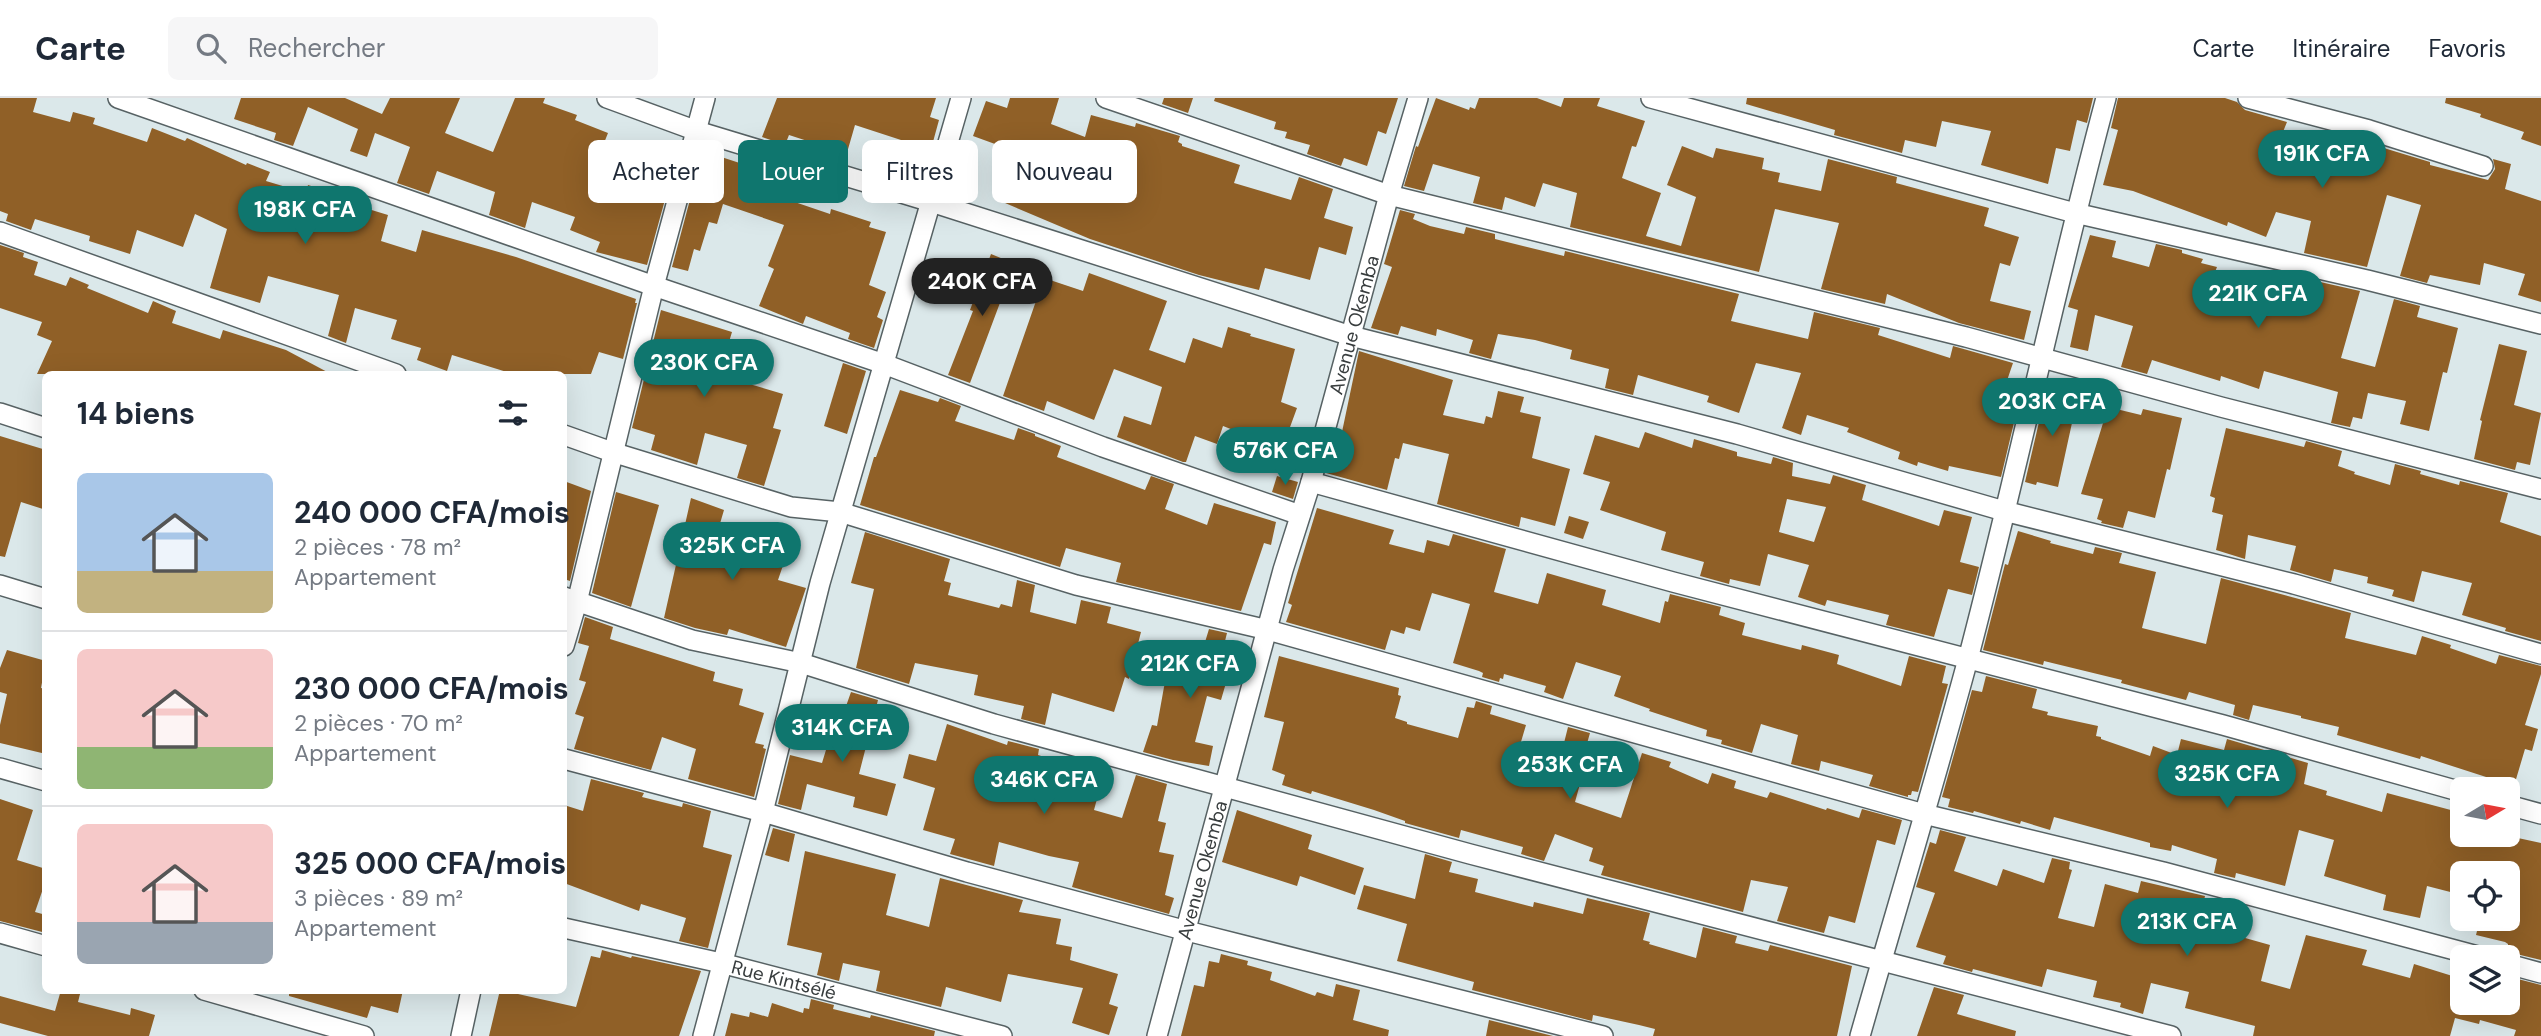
<!DOCTYPE html>
<html lang="fr">
<head>
<meta charset="utf-8">
<style>
  :root { --surface:#fff; --page:#f6f6f7; --text:#1f2937; --muted:#747a83; --line:#e0e1e3; --accent:#0f766e }
  body { margin:0; font-family:"DM Sans",sans-serif; background:var(--page); color:var(--text); height:100vh; display:flex; flex-direction:column; font-size:26px; white-space:nowrap }
  * { box-sizing:border-box; margin:0 }
  p { font-size:23px; color:var(--muted) }
  .icon { flex:none; width:38px; height:38px; fill:none; stroke:currentColor; stroke-width:2; stroke-linecap:round; stroke-linejoin:round }
  .map { position:relative; flex:1; overflow:hidden }
  .sheet { position:absolute; left:42px; top:273px; width:525px; height:623px; display:flex; flex-direction:column; background:var(--surface); border-radius:10px; box-shadow:0 7px 28px #0002 }
  .sheet>* { flex:none }
  .top-card { position:absolute; left:588px; top:42px; width:665px; height:63px; display:flex; gap:14px }
  .needle { width:46px; rotate:80deg }
  .fabs { position:absolute; left:2450px; top:679px; display:grid; gap:14px }
  .fabs a { display:grid; place-items:center; width:70px; height:70px; border-radius:10px; background:var(--surface); box-shadow:0 7px 28px #0002; font-size:35px }
  .price { position:absolute; translate:-50% -60px; padding:0 16px; border-radius:24px; background:var(--accent); color:#fff; font-size:23px; line-height:46px; filter:drop-shadow(0 2px 4px #0008) }
  .price::after { content:''; position:absolute; left:50%; top:42px; width:21px; height:16px; margin-left:-10px; background:inherit; clip-path:polygon(0 0,100% 0,50% 100%) }
  .price.active { background:#222; color:#fff }
  ul { padding:0; list-style:none }
  li { display:flex; align-items:center; gap:21px; height:175px; padding:0 35px }
  li+li { border-top:2px solid var(--line) }
  li span { display:grid; place-items:center; flex:none; width:196px; height:140px; border-radius:10px; color:#555 }
  li>.icon { margin-inline-start:auto }
  span .icon { width:84px; height:84px; fill:#fffc; stroke-width:1 }
  li b { font-size:30px }
  h2 { display:flex; justify-content:space-between; align-items:center; height:84px; padding:0 35px; font-size:30px }
  .pill { padding:0 24px; border-radius:10px; background:var(--surface); box-shadow:0 7px 28px #0002; font-size:24px; line-height:63px }
  .pill.active { background:var(--accent); color:#fff }
  header { display:flex; align-items:center; gap:42px; box-sizing:border-box; height:98px; padding:0 35px; background:var(--surface); border-bottom:2px solid var(--line) }
  header strong { font-size:33px }
  nav { display:flex; gap:38px; margin-inline-start:auto; font-size:24px }
  .search { width:490px; height:63px; background:var(--page); display:flex; align-items:center; gap:18px; box-sizing:border-box; padding:0 24px; border-radius:10px; color:var(--muted); font-size:26px }
  .map>svg:first-child { display:block }
</style>
</head>
<body>
<header>
<strong>Carte</strong>
<div class="search"><svg class="icon" aria-label="search" viewBox="0 0 24 24"><circle cx="10" cy="10" r="6"/><path d="M15 15l6 6"/></svg>Rechercher</div>
<nav><a>Carte</a><a>Itinéraire</a><a>Favoris</a></nav>
</header>
<div class="map">
<svg width="2541" height="938" viewBox="0 0 2541 938">
  <rect width="100%" height="100%" fill="#dbe8ea"/>
  <g fill="#906027" fill-rule="evenodd">
    <polygon points="0,0 37,0 33,14 70,24 73,14 95,20 93,26 147,44 152,30 185,43 187,40 246,67 247,65 270,74 266,83 306,95 308,87 330,94 322,120 361,128 365,110 388,117 381,143 416,154 422,132 516,159 636,201 635,205 637,205 623,261 599,254 591,276 513,276 452,257 447,273 417,262 421,250 391,241 397,222 355,210 346,245 328,238 339,197 268,178 260,205 210,190 227,131 195,116 183,149 137,132 130,156 89,143 90,138 35,121 31,132 6,123 8,116 0,113"/>
    <polygon points="241,0 345,0 382,16 390,0 460,0 445,35 493,54 515,0 545,0 543,5 577,17 575,22 608,35 602,50 646,67 654,43 679,51 647,167 596,154 600,144 570,132 575,119 532,104 525,130 489,117 495,94 437,73 429,96 397,85 410,49 375,35 367,59 350,53 358,31 308,9 293,48 274,42 276,35 234,21"/>
    <polygon points="777,0 936,0 930,19 939,22 925,73 915,70 910,85 886,78 901,42 855,27 844,65 826,59 829,50 789,37 785,47 762,39"/>
    <polygon points="1010,0 1059,0 1051,26 1085,39 1091,17 1135,29 1136,25 1180,38 1178,44 1182,46 1182,48 1240,67 1234,85 1291,102 1299,79 1333,91 1324,120 1353,129 1346,157 1319,149 1310,182 1265,170 1259,192 1199,177 1090,141 998,102 1017,54 973,38 986,3 1007,10"/>
    <polygon points="1164,0 1193,0 1188,15 1162,6"/>
    <polygon points="1215,0 1398,0 1386,36 1378,33 1367,68 1344,60 1341,68 1307,56 1310,47 1285,40 1287,34 1274,31 1276,24 1214,3"/>
    <polygon points="1436,0 1469,12 1470,9 1475,11 1479,0 1537,0 1561,9 1564,0 1600,0 1597,8 1645,23 1636,49 1632,48 1622,80 1661,95 1646,138 1681,148 1696,99 1667,87 1682,48 1713,60 1716,50 1764,60 1762,71 1780,75 1778,84 1821,93 1828,61 1897,79 1896,85 1907,88 1989,110 1984,128 2019,139 2010,168 2000,165 1990,203 2031,213 2024,242 1959,225 1887,196 1885,206 1821,191 1839,125 1775,111 1759,174 1570,129 1577,95 1543,85 1535,109 1505,99 1502,112 1473,105 1480,79 1433,66 1424,93 1404,88 1416,48 1418,49"/>
    <polygon points="1747,0 2093,0 2087,25 2077,22 2070,53 2056,50 2048,86 1981,67 1991,33 1942,23 1936,49 1905,42 1902,55 1834,37 1835,32 1746,6"/>
    <polygon points="2118,0 2225,0 2237,4 2245,12 2287,24 2278,46 2347,67 2354,41 2430,64 2430,67 2488,82 2495,71 2493,61 2511,66 2505,91 2541,103 2541,204 2518,197 2525,176 2484,165 2480,187 2430,177 2427,185 2400,178 2421,107 2387,97 2367,169 2304,155 2311,123 2276,114 2266,139 2228,124 2227,128 2133,93 2103,87 2118,32 2111,30"/>
    <polygon points="2446,0 2541,0 2541,48 2521,41 2524,34 2480,19 2481,16 2445,5"/>
    <polygon points="703,53 764,73 760,82 780,89 777,98 830,116 831,111 871,124 869,129 886,134 869,187 886,194 877,219 883,222 874,250 848,241 850,235 806,218 803,226 759,208 774,171 768,168 784,127 723,106 717,126 709,124 700,153 694,151 688,173 672,169"/>
    <polygon points="1400,112 1415,116 1413,121 1430,128 1464,136 1466,129 1495,136 1495,141 1564,158 1565,153 1739,196 1731,223 1808,241 1814,214 1880,230 1878,237 1950,260 1953,248 2013,265 1999,306 2017,312 2001,379 1949,368 1948,373 1918,364 1917,368 1898,361 1900,354 1847,334 1849,330 1807,317 1801,337 1782,330 1801,275 1756,265 1739,315 1707,304 1709,298 1638,277 1633,297 1605,290 1609,271 1570,261 1572,252 1535,242 1498,236 1491,261 1469,255 1473,242 1437,231 1436,238 1401,228 1398,237 1371,230 1392,169 1384,166"/>
    <polygon points="2090,137 2116,143 2112,159 2149,169 2156,146 2182,152 2182,155 2203,161 2201,165 2217,169 2215,174 2261,190 2267,172 2360,193 2341,260 2375,269 2394,201 2420,208 2417,219 2458,230 2447,275 2443,274 2429,333 2400,326 2406,303 2368,295 2362,321 2353,319 2350,329 2331,325 2338,294 2264,273 2259,291 2221,278 2220,283 2152,262 2147,276 2121,269 2133,228 2095,217 2088,253 2070,249 2078,212 2068,209"/>
    <polygon points="0,147 24,155 23,159 38,164 34,177 66,188 70,179 89,187 87,190 148,215 153,203 176,213 172,225 220,241 223,232 286,252 331,276 37,276 52,243 37,237 42,224 0,210"/>
    <polygon points="991,156 1013,165 1013,170 970,285 948,277 973,213 970,212"/>
    <polygon points="1089,175 1167,203 1149,252 1185,265 1193,240 1222,250 1228,229 1251,236 1250,238 1295,251 1281,304 1297,310 1282,351 1223,328 1217,346 1195,338 1186,364 1183,364 1117,339 1124,318 1151,327 1162,289 1114,271 1094,322 1047,303 1044,313 1003,298 1044,180 1083,193"/>
    <polygon points="661,212 732,234 719,277 783,296 773,330 781,332 764,388 737,380 747,347 705,335 697,367 651,352 655,337 632,330"/>
    <polygon points="2499,246 2527,253 2514,307 2541,315 2530,367 2517,364 2515,372 2474,361 2482,323 2480,322"/>
    <polygon points="1359,253 1453,282 1443,317 1484,326 1486,318 1492,320 1498,293 1524,299 1520,314 1541,319 1532,360 1570,371 1555,428 1521,419 1519,429 1437,406 1449,356 1403,345 1399,361 1395,360 1387,392 1326,375 1333,352 1338,353"/>
    <polygon points="843,265 866,273 847,336 824,328"/>
    <polygon points="2047,290 2075,295 2074,301 2077,302 2058,389 2037,384 2036,387 2025,384"/>
    <polygon points="900,292 938,304 940,300 961,308 955,323 1014,342 1018,330 1035,336 1035,338 1061,348 1057,359 1145,392 1151,378 1174,386 1165,411 1207,427 1214,405 1276,424 1271,447 1264,445 1241,513 1116,484 1121,465 1066,450 1060,469 860,407 874,359 876,359"/>
    <polygon points="2108,309 2141,317 2143,311 2182,320 2170,372 2167,371 2155,420 2128,413 2123,430 2101,425 2102,423 2097,421 2103,401 2081,396"/>
    <polygon points="2226,330 2304,349 2306,343 2342,353 2338,368 2355,374 2354,376 2390,387 2395,366 2421,373 2420,376 2459,387 2460,383 2508,395 2500,424 2541,438 2541,543 2505,533 2506,530 2462,517 2472,485 2422,473 2414,504 2392,498 2394,492 2367,485 2368,479 2334,471 2331,484 2290,472 2296,448 2248,437 2245,461 2216,452 2223,417 2212,414 2215,400 2210,398"/>
    <path d="M1645,334L1692,350L1694,341L1737,354V358L1771,366L1773,359L1793,365L1792,378L1830,386L1833,377L1866,387L1862,402L1939,428L1944,412L1972,419L1960,464L1979,469L1972,497L1948,491L1934,539L1886,527L1889,517L1827,502L1825,508L1798,499L1809,467L1768,456L1760,488L1730,481L1729,486L1700,478L1704,464L1661,452L1666,434L1600,412L1610,384L1583,376L1595,337L1639,350ZM1787,401L1826,409L1814,444L1779,434Z"/>
    <polygon points="0,338 46,352 46,412 21,404 5,459 0,458"/>
    <polygon points="1277,378 1298,384 1293,401 1272,394"/>
    <polygon points="564,383 591,393 570,483 564,481"/>
    <polygon points="616,394 659,407 631,509 592,495"/>
    <polygon points="691,400 724,412 714,446 757,458 767,428 793,438 778,482 806,490 786,549 729,531 727,537 695,530 664,520"/>
    <polygon points="1317,410 1394,432 1389,446 1424,455 1427,442 1449,448 1453,436 1506,451 1494,494 1538,506 1547,475 1606,492 1602,507 1660,525 1665,503 1668,504 1670,496 1721,509 1719,517 1745,525 1742,537 1801,552 1802,547 1839,557 1837,566 1901,588 1909,558 1946,568 1942,585 1948,586 1918,694 1912,693 1911,697 1908,697 1908,699 1869,688 1873,677 1821,663 1819,673 1791,666 1798,637 1761,626 1752,655 1721,646 1722,642 1706,638 1707,632 1649,613 1650,611 1614,598 1621,578 1576,564 1563,601 1544,594 1546,588 1504,576 1503,581 1500,580 1499,584 1482,579 1483,575 1479,573 1453,565 1470,506 1432,495 1420,533 1406,529 1404,536 1391,532 1385,552 1286,524 1292,507 1288,505"/>
    <polygon points="1569,418 1589,424 1583,441 1564,435"/>
    <polygon points="2018,433 2051,443 2050,445 2093,456 2095,449 2122,455 2119,465 2156,474 2142,530 2206,546 2221,480 2351,515 2345,540 2416,557 2422,538 2451,547 2450,550 2496,566 2499,557 2541,568 2541,576 2525,627 2538,631 2532,653 2525,651 2514,688 2421,658 2420,661 2337,637 2339,629 2301,620 2301,618 2253,607 2249,622 2233,617 2235,607 2189,594 2186,602 2121,585 2122,582 2044,563 2043,567 1983,552 2005,466 2008,467"/>
    <polygon points="865,434 950,461 944,483 951,485 948,497 999,510 1001,506 1012,509 1017,482 1035,487 1030,514 1076,526 1081,502 1111,509 1107,525 1141,534 1129,581 1125,579 1114,614 1052,595 1045,627 1021,621 1024,608 974,597 978,577 915,565 909,586 856,570 874,491 851,485"/>
    <polygon points="585,519 613,529 610,541 715,574 713,583 743,591 739,607 764,615 755,645 764,647 763,650 766,651 754,699 688,681 696,651 662,639 651,672 574,651 584,619 575,616 586,584 579,582 589,548 578,545"/>
    <polygon points="1209,531 1227,535 1223,551 1235,554 1221,602 1207,598 1195,644 1213,648 1209,668 1173,662 1143,654 1152,627 1157,628 1164,589 1177,546 1202,554"/>
    <polygon points="7,552 46,563 41,590 46,591 46,656 0,645 0,627 7,596 0,594 0,570"/>
    <polygon points="1279,558 1399,590 1398,597 1401,598 1395,620 1407,624 1407,626 1458,640 1467,609 1474,610 1476,603 1492,608 1490,616 1526,627 1512,674 1554,685 1568,629 1590,635 1584,656 1588,657 1575,704 1621,720 1642,655 1671,664 1669,669 1708,686 1712,675 1736,683 1734,690 1767,700 1770,694 1826,712 1827,710 1859,720 1862,711 1902,722 1895,747 1877,742 1855,825 1829,818 1824,835 1777,823 1788,789 1751,782 1743,814 1601,777 1604,768 1589,763 1593,750 1555,736 1544,763 1521,756 1523,749 1461,732 1459,740 1405,725 1405,723 1374,712 1312,693 1311,696 1282,687 1285,677 1272,672 1284,624 1264,619"/>
    <polygon points="1986,578 2037,591 2032,610 2048,614 2047,617 2098,628 2096,638 2101,639 2101,641 2150,658 2153,648 2177,657 2181,641 2224,652 2227,641 2308,665 2304,686 2327,693 2326,697 2382,714 2387,695 2462,715 2462,737 2504,737 2541,745 2541,862 2508,854 2508,846 2505,844 2476,837 2480,821 2508,821 2508,775 2462,775 2462,797 2427,788 2420,820 2383,812 2386,797 2324,778 2334,742 2299,732 2285,788 2236,775 2235,780 2214,775 2217,761 2172,747 2171,753 2150,749 2150,745 2054,719 2050,732 2021,723 2020,726 1974,713 1973,715 1948,709 1950,701 1942,699 1972,592 1982,594"/>
    <polygon points="851,594 878,602 859,676 896,686 887,718 853,709 855,699 807,686 801,712 778,706 790,657 822,665 833,629 838,631"/>
    <polygon points="947,626 1007,647 1008,643 1039,651 1038,657 1073,668 1066,690 1098,697 1094,712 1122,720 1136,677 1167,686 1158,723 1166,725 1159,754 1174,757 1165,797 1174,800 1169,816 1072,789 1079,764 1049,758 999,744 994,768 950,756 955,741 923,732 935,690 903,680 909,656 936,663"/>
    <polygon points="591,681 644,695 642,699 682,709 683,705 711,713 703,749 732,757 708,850 679,843 686,820 641,806 639,813 564,785 564,707 583,713"/>
    <polygon points="0,701 33,712 17,762 46,771 46,782 35,814 46,817 46,835 0,823"/>
    <polygon points="1237,712 1312,737 1308,751 1364,770 1355,797 1300,778 1297,788 1222,764"/>
    <polygon points="773,730 795,736 789,764 765,757"/>
    <polygon points="1940,732 1966,739 1954,773 1997,788 2003,771 2044,785 2052,760 2070,764 2069,771 2072,772 2058,820 2094,829 2105,786 2138,795 2141,783 2205,798 2199,827 2270,847 2261,883 2290,891 2306,837 2367,852 2362,867 2410,880 2414,866 2462,881 2462,905 2508,905 2514,880 2541,887 2541,938 2514,938 2516,932 2480,922 2479,926 2455,920 2450,938 2253,938 2255,928 2185,910 2189,894 2151,885 2143,916 2120,909 2121,905 2093,899 2097,883 2047,871 2042,889 1973,871 1972,874 1943,866 1946,858 1916,849 1935,795 1916,789 1930,744 1936,746"/>
    <polygon points="805,753 896,776 886,817 929,829 940,780 1023,802 1019,814 1061,821 1056,846 1072,849 1070,862 1118,876 1109,906 1118,909 1109,937 1072,925 1083,890 1008,876 1001,904 946,889 941,909 876,893 880,873 843,865 839,883 817,877 822,855 787,847"/>
    <polygon points="1425,756 1452,764 1449,774 1478,781 1475,794 1533,809 1534,804 1583,816 1587,800 1650,815 1643,842 1650,844 1649,846 1696,860 1703,829 1737,838 1735,845 1768,853 1770,847 1852,868 1837,938 1653,938 1655,931 1639,927 1593,917 1592,923 1472,892 1474,884 1397,863 1407,826 1357,811 1364,787 1415,801"/>
    <polygon points="602,852 631,860 632,858 701,873 679,938 489,938 500,892 576,909 591,858 600,860"/>
    <polygon points="1221,856 1248,863 1247,867 1272,874 1270,882 1315,898 1317,894 1333,899 1336,886 1360,892 1353,922 1389,932 1388,938 1181,938 1194,887 1204,889 1209,863 1219,865"/>
    <polygon points="1934,889 1964,897 1957,916 2016,933 2015,938 1917,938"/>
    <polygon points="61,892 81,892 78,904 130,917 131,910 155,917 149,938 48,938 0,925 0,898 55,913"/>
    <polygon points="289,892 403,892 398,915 371,908 367,920 289,898"/>
    <polygon points="811,901 834,907 833,911 870,920 871,917 935,933 934,938 725,938 731,915 749,919 750,914 768,919 772,905 803,915 804,910 809,911"/>
    <polygon points="1489,922 1553,938 1486,938"/>
  </g>
  <g fill="none" stroke-linecap="round" stroke-linejoin="round">
    <defs>
      <g id="street">
        <polyline points="118,0 654,188 884,266 1103,349 1300,417"/>
        <polyline points="607,0 697,33 931,104 1351,238 1737,336 2004,413 2294,486 2541,556"/>
        <polyline points="1106,0 1389,97 1966,239 2221,309 2541,391"/>
        <polyline points="1651,0 2075,115 2367,182 2541,226"/>
        <polyline points="2248,0 2369,32 2483,68"/>
        <polyline points="0,134 396,276"/>
        <polyline points="0,315 46,330"/>
        <polyline points="564,337 612,354 791,409 840,414 1076,487 1268,532 1924,716 2163,774 2481,859"/>
        <polyline points="1311,384 1673,484 2223,627 2462,694"/>
        <polyline points="0,487 46,501"/>
        <polyline points="564,499 692,542 801,565 994,626 1470,756 2171,938"/>
        <polyline points="564,548 577,504 654,188 705,0"/>
        <polyline points="564,661 763,714 967,774 1187,833 1603,938"/>
        <polyline points="0,670 46,683"/>
        <polyline points="2508,707 2541,716"/>
        <path id="s1" d="M564,830L721,865L1002,938"/>
        <polyline points="0,835 46,848"/>
        <polyline points="2508,866 2541,875"/>
        <polyline points="204,892 364,938"/>
        <polyline points="461,938 471,892"/>
        <polyline points="703,938 763,714 820,485 961,0"/>
        <path id="s2" d="M1157,938L1283,472L1311,384L1389,97L1418,0"/>
        <path d="M1860,938C1896,812 1934,687 1968,561C2017,375 2056,186 2106,0"/>
      </g>
    </defs>
    <use href="#street" stroke="#576264" stroke-width="22"/>
    <use href="#street" stroke="#fff" stroke-width="19"/>
  </g>
  <g text-anchor="middle" dominant-baseline="central" stroke-width="7" stroke-linejoin="round" paint-order="stroke">
    <g font-size="19" fill="#383d3e" stroke="#e8f5f7">
      <text stroke="none"><textPath href="#s2" startOffset="738">Avenue Okemba</textPath></text>
      <text stroke="none"><textPath href="#s2" startOffset="172">Avenue Okemba</textPath></text>
      <text stroke="none"><textPath href="#s1" startOffset="226">Rue Kintsélé</textPath></text>
    </g>
  </g>
</svg>
<div class="fabs">
<a><svg class="needle" viewBox="-14 -14 28 28"><path d="M0-13l5 13h-10z" fill="#e53935"/><path d="M0 13l5-13h-10z" fill="#747a83"/></svg></a>
<a><svg class="icon" aria-label="locate" viewBox="0 0 24 24"><circle cx="12" cy="12" r="6"/><path d="M12 2v4M12 18v4M2 12h4M18 12h4"/></svg></a>
<a><svg class="icon" aria-label="layers" viewBox="0 0 24 24"><path d="M12 4l9 5-9 5-9-5zM3 14l9 5 9-5"/></svg></a>
</div>
<b class="price" style="left:2322px;top:92px">191K CFA</b>
<b class="price" style="left:305px;top:148px">198K CFA</b>
<b class="price active" style="left:982px;top:220px">240K CFA</b>
<b class="price" style="left:2258px;top:232px">221K CFA</b>
<b class="price" style="left:704px;top:301px">230K CFA</b>
<b class="price" style="left:2052px;top:340px">203K CFA</b>
<b class="price" style="left:1285px;top:389px">576K CFA</b>
<b class="price" style="left:732px;top:484px">325K CFA</b>
<b class="price" style="left:1190px;top:602px">212K CFA</b>
<b class="price" style="left:842px;top:666px">314K CFA</b>
<b class="price" style="left:1570px;top:703px">253K CFA</b>
<b class="price" style="left:2227px;top:712px">325K CFA</b>
<b class="price" style="left:1044px;top:718px">346K CFA</b>
<b class="price" style="left:2187px;top:860px">213K CFA</b>
<div class="top-card">
<a class="pill">Acheter</a>
<a class="pill active">Louer</a>
<a class="pill">Filtres</a>
<a class="pill">Nouveau</a>
</div>
<section class="sheet">
<h2>14 biens<svg class="icon" aria-label="filters" viewBox="0 0 24 24"><path d="M4 7h16M4 17h16"/><circle cx="9" cy="7" r="2"/><circle cx="15" cy="17" r="2"/></svg></h2>
<ul>
<li><span style="background:linear-gradient(#a9c7e8 70%,#c2b280 0)"><svg class="icon" aria-label="home" viewBox="0 0 24 24"><path d="M3 11l9-7 9 7M6 9v11h12V9"/></svg></span><div><b>240 000 CFA/mois</b><p>2 pièces · 78 m²</p><p>Appartement</p></div></li>
<li><span style="background:linear-gradient(#f6c9c9 70%,#8fb573 0)"><svg class="icon" aria-label="home" viewBox="0 0 24 24"><path d="M3 11l9-7 9 7M6 9v11h12V9"/></svg></span><div><b>230 000 CFA/mois</b><p>2 pièces · 70 m²</p><p>Appartement</p></div></li>
<li><span style="background:linear-gradient(#f6c9c9 70%,#9aa5b1 0)"><svg class="icon" aria-label="home" viewBox="0 0 24 24"><path d="M3 11l9-7 9 7M6 9v11h12V9"/></svg></span><div><b>325 000 CFA/mois</b><p>3 pièces · 89 m²</p><p>Appartement</p></div></li>
</ul>
</section>
</div>
</body>
</html>
